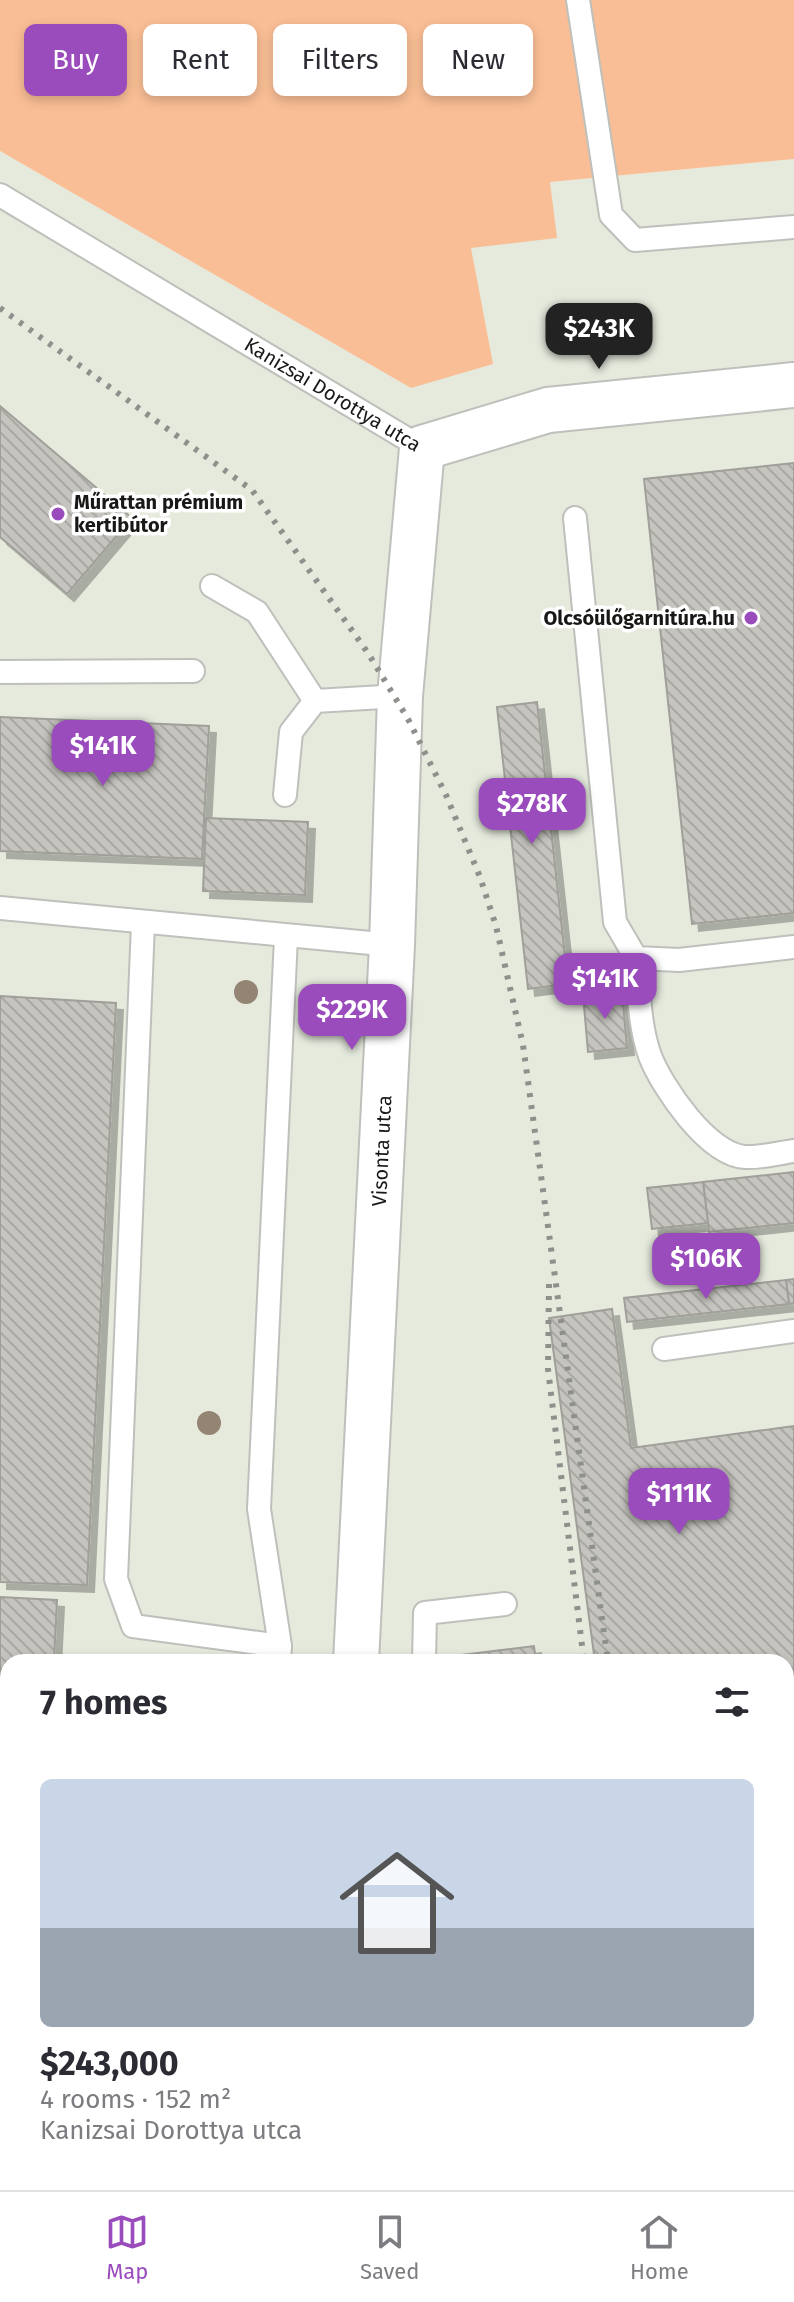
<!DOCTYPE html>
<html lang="en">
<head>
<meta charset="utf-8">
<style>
  :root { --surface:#fff; --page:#f2f2f3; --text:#2b2b33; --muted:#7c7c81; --line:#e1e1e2; --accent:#9a4cbd }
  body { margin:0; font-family:"Fira Sans",sans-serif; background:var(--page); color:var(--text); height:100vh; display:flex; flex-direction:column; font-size:30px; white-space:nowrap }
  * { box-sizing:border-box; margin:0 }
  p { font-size:26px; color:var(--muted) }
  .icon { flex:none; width:44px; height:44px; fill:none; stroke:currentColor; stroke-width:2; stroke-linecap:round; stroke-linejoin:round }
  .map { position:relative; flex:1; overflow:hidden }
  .panel { position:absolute; left:0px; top:1654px; width:794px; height:536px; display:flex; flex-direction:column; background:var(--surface); border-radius:24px 24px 0 0; box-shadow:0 4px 12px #0003 }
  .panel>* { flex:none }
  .banner { position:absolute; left:24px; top:24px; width:746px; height:72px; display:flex; gap:16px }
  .price { position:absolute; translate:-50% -68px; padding:0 18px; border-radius:16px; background:var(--accent); color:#fff; font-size:26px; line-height:52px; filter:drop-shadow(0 2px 4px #0008) }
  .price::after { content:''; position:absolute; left:50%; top:48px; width:24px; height:18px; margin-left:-12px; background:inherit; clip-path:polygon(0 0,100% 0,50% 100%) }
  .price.on { background:#222; color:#fff }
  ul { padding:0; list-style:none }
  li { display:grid; align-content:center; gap:16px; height:424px; padding:0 40px }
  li+li { border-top:2px solid var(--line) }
  li span { display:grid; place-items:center; height:248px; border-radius:12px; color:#555 }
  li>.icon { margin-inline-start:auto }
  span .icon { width:144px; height:144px; fill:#fffc; stroke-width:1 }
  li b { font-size:34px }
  h2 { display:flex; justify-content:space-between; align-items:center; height:96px; padding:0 40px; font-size:34px }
  .tag { padding:0 28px; border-radius:12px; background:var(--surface); box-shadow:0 4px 12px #0003; font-size:28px; line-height:72px }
  .tag.on { background:var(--accent); color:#fff }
  .tabs { display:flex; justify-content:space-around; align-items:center; height:112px; border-top:2px solid var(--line); background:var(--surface); font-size:22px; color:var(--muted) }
  .tabs a { display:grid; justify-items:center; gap:4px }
  .tabs .on { color:var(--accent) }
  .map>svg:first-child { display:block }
</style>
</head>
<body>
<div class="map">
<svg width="794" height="2190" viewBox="0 0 794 2190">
  <defs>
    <pattern id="building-back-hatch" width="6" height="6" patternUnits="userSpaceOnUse" patternTransform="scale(2)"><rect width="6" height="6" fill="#c6c4bf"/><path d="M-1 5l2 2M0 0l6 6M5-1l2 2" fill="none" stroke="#a9a8a3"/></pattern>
    <filter id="shadow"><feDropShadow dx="7" dy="7" stdDeviation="0" flood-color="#0004"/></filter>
  </defs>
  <rect width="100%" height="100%" fill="#f3f6f0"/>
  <path fill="#e5eadd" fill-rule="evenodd" d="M0,151L411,388L471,247L550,182L794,159V2190H0ZM8,1662H786V2182H8Z"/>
  <polygon fill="#f9be95" points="0,0 794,0 794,159 550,182 557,238 471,248 493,364 411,388 0,151"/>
  <g fill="url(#building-back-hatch)" stroke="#a09f9a" stroke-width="2" filter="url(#shadow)">
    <polygon points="0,406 132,518 67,594 0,537"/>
    <polygon points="794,463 794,913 692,924 644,479"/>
    <polygon points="537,702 568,984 528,989 497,707"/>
    <polygon points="0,717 209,726 202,859 0,851"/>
    <polygon points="206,818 308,822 305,895 203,891"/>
    <polygon points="622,991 627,1048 588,1052 583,994"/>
    <polygon points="0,996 116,1003 87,1585 0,1582"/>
    <polygon points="794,1172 794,1223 709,1232 703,1182"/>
    <polygon points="703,1182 708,1223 652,1229 647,1188"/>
    <polygon points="794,1279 794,1303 789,1304 786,1280"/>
    <polygon points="786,1280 789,1304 627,1322 624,1298"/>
    <polygon points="612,1309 631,1448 794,1426 794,1994 786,1995 786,1662 595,1662 549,1318"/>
    <polygon points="0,1597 57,1600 54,1660 99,1662 8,1662 8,2124 0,2124"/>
    <polygon points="534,1646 536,1662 437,1662 436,1658"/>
    <polygon points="794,2046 794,2190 663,2190 662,2182 786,2182 786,2047"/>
    <polygon points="470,2182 649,2182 650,2188 467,2190 471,2189"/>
  </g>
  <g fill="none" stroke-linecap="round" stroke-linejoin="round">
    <defs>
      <g id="lane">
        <polyline points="578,0 611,215 635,240 794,227"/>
        <path id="s1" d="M0,195L422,448"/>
        <polyline points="575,518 615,922 636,958 679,960 794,947"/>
        <polyline points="212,586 257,612 315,701"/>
        <polyline points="0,672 193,671"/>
        <polyline points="285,795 291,732 315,701 400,696"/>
        <polyline points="0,908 392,945"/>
        <polyline points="143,924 116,1579 133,1626 280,1646"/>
        <path d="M636,958C639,990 639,1025 650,1056C662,1087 708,1155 745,1157C760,1158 779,1153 794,1151"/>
        <polyline points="664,1349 794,1331"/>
        <polyline points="279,1662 280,1646 259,1509 286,937"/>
        <polyline points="424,1662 425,1613 505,1604"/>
        <polyline points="786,2030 794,2029"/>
        <polyline points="0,2164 8,2165"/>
        <polyline points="425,2182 426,2190"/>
        <polyline points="248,2190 248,2182"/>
      </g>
      <g id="street">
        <path id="s2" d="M356,1662L392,945L400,696L422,448L548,410L794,385"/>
        <polyline points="329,2190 330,2182"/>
      </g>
    </defs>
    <use href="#lane" stroke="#bec0bb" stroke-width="26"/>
    <use href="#street" stroke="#bec0bb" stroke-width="48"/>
    <use href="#lane" stroke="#fff" stroke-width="22"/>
    <use href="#street" stroke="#fff" stroke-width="44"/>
    <g stroke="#8e908c" stroke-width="6" stroke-dasharray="4 8" stroke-linecap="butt">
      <polyline points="0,308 252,490 368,653 408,719 446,795 480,877 496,926 523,1045 608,1662"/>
      <polyline points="549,1284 548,1369 584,1662"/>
      <polyline points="649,2182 650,2190"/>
      <polyline points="677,2182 678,2190"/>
    </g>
  </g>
  <g fill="#938474">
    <circle cx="246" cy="992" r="12"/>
    <circle cx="209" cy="1423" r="12"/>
  </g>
  <g fill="#9a4cbd" stroke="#fff" stroke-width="3">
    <circle cx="58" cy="514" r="8"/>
    <circle cx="751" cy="618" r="8"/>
  </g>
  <g text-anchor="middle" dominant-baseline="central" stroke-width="7" stroke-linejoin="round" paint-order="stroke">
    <g font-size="20" fill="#181917" stroke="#fff">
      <text stroke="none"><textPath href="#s1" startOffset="388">Kanizsai Dorottya utca</textPath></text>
      <text stroke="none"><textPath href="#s2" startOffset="512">Visonta utca</textPath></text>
    </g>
    <g font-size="20" font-weight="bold" fill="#181917" stroke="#fff" text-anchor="start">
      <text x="74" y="502">Műrattan prémium<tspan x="74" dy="23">kertibútor</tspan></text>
      <text x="735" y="618" text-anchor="end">Olcsóülőgarnitúra.hu</text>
    </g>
  </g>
</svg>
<b class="price on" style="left:599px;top:371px">$243K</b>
<b class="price" style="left:103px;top:788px">$141K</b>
<b class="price" style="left:532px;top:846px">$278K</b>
<b class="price" style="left:605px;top:1021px">$141K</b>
<b class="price" style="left:352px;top:1052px">$229K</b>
<b class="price" style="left:706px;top:1301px">$106K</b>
<b class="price" style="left:679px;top:1536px">$111K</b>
<div class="banner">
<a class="tag on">Buy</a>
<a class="tag">Rent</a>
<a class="tag">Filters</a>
<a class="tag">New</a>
</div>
<section class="panel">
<h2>7 homes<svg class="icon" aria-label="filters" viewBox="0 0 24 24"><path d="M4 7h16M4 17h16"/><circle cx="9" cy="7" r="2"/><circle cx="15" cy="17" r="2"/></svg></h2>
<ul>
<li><span style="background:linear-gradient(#c9d6e8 60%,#9aa5b1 0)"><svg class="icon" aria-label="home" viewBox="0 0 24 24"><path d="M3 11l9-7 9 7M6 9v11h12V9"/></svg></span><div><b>$243,000</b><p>4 rooms · 152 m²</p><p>Kanizsai Dorottya utca</p></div></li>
</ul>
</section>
</div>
<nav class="tabs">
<a class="on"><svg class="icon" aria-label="map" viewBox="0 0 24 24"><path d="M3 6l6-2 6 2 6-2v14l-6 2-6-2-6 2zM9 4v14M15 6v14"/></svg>Map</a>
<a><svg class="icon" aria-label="saved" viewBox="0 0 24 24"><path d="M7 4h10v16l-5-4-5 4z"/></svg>Saved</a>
<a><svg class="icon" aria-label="home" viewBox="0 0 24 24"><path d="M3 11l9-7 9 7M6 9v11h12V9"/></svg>Home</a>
</nav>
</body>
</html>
